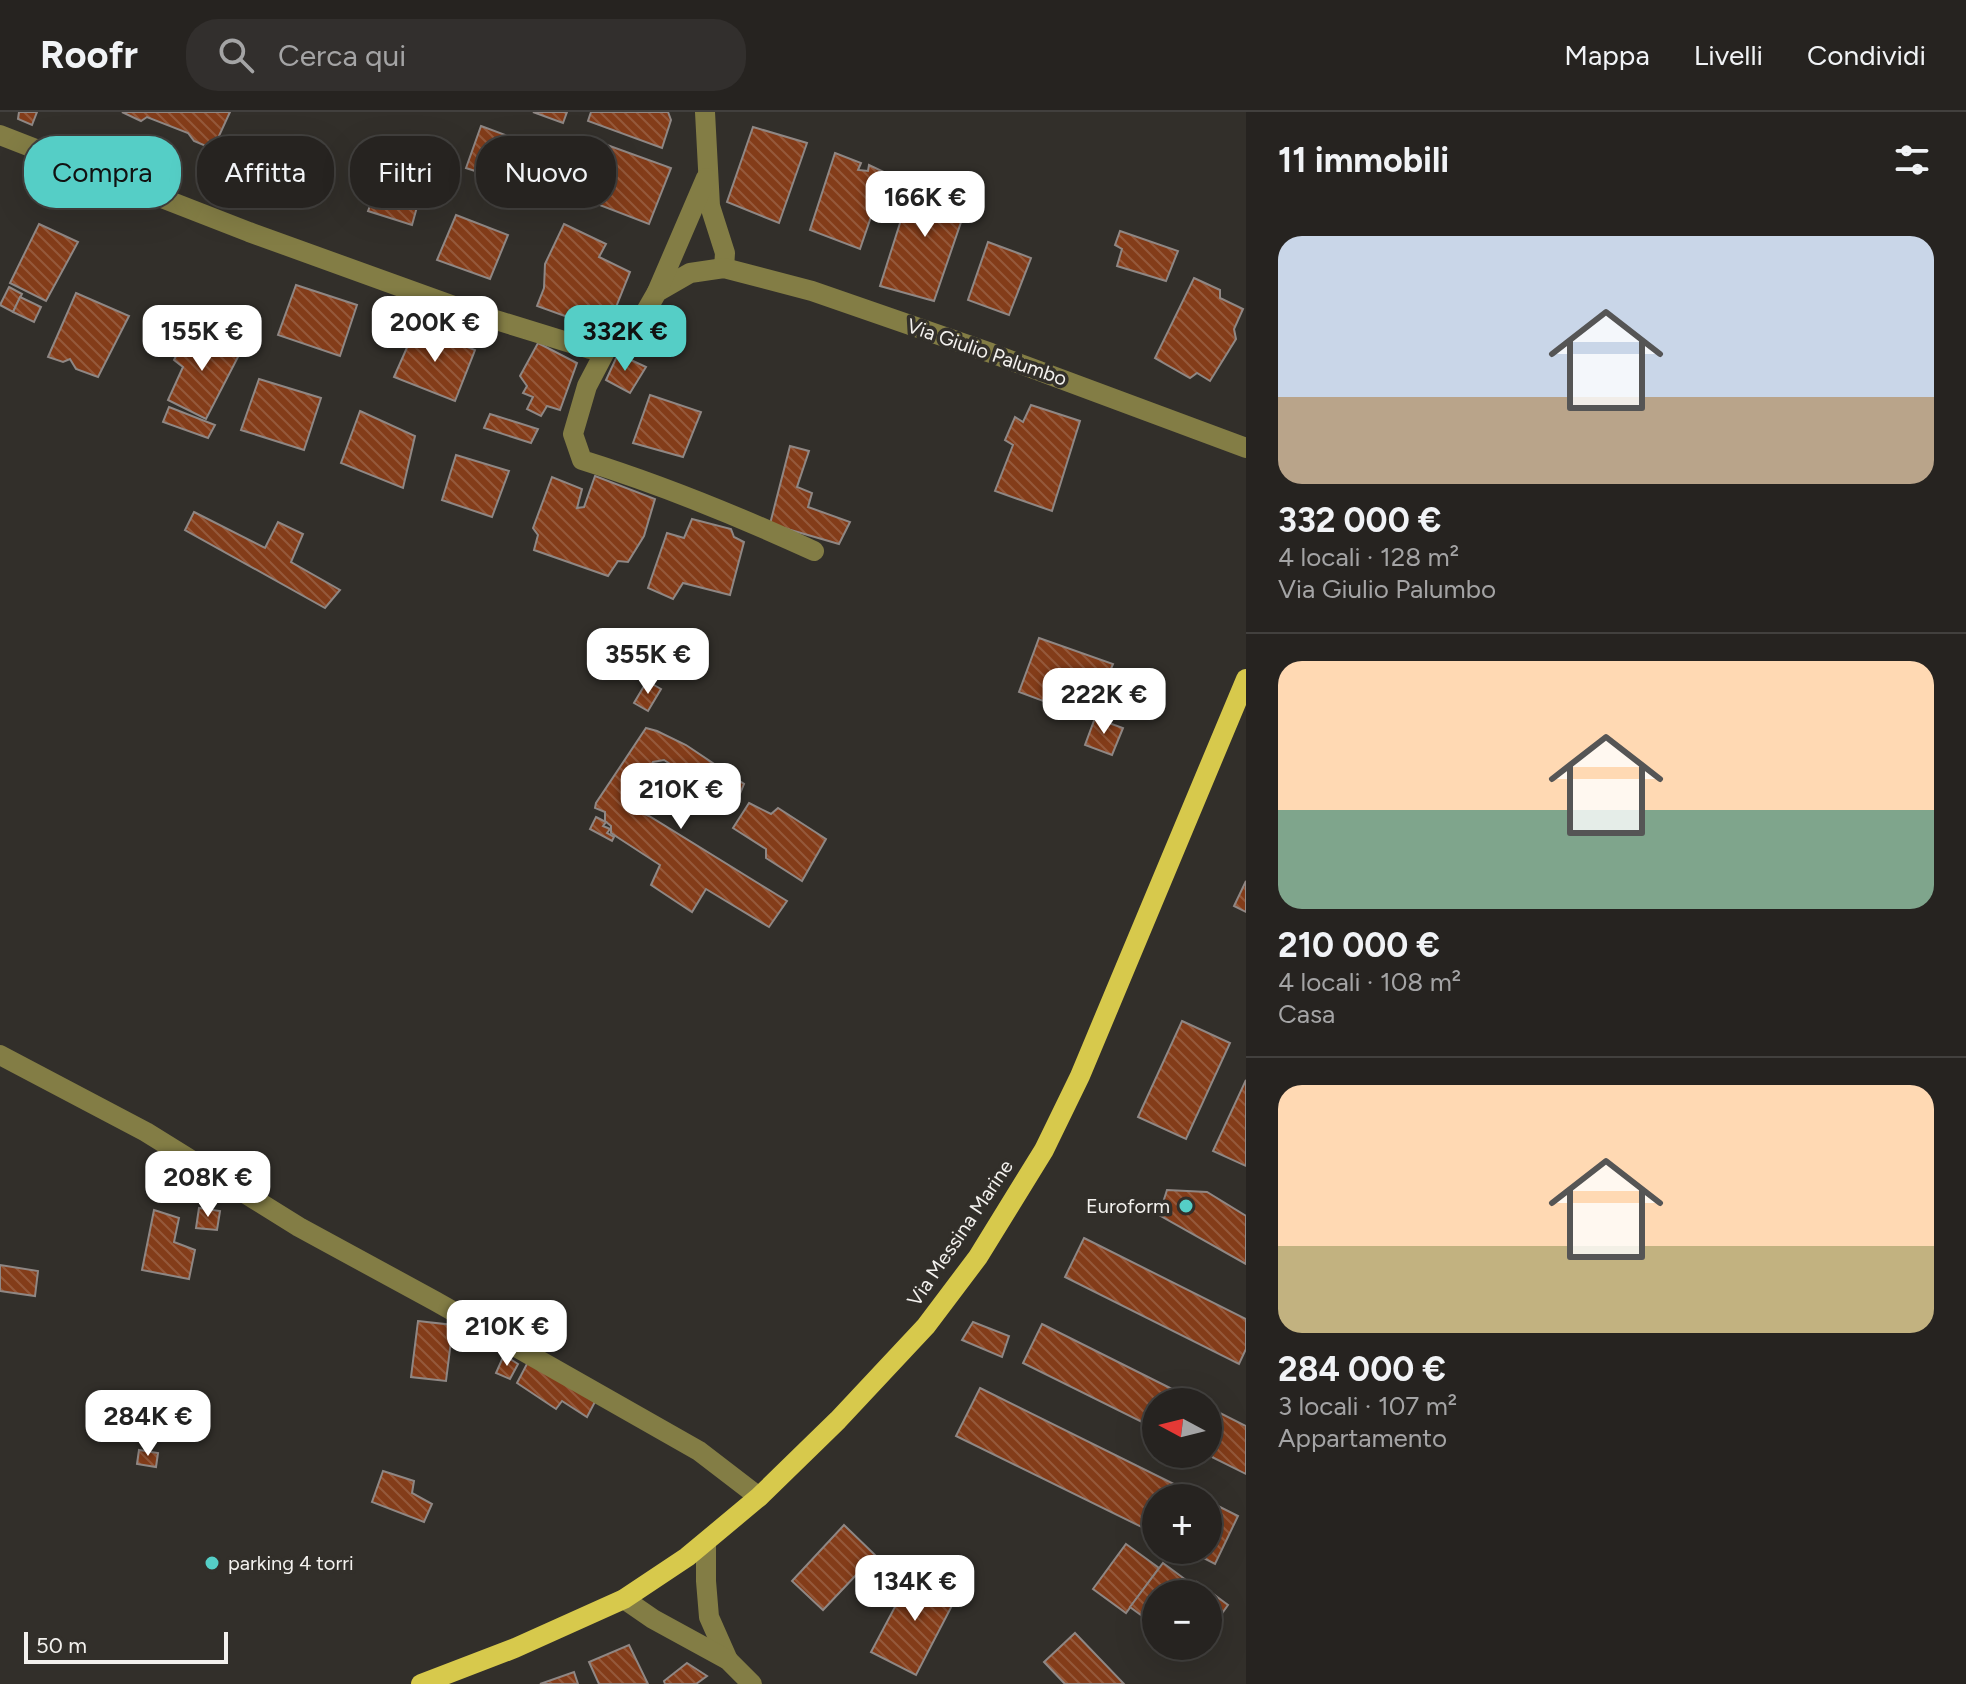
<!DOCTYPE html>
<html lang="it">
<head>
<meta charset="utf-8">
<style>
  :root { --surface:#262320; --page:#322f2d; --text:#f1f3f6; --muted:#a4a4a5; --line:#42403e; --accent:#55cec6 }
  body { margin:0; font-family:Figtree,sans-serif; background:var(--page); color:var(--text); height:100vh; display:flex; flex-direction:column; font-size:30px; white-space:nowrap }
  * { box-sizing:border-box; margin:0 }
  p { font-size:26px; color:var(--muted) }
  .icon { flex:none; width:44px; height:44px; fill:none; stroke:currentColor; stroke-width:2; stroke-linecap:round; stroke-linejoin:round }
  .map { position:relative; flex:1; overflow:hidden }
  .sheet { display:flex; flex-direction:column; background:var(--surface); width:720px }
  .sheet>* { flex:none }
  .hud { position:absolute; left:24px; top:24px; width:760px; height:72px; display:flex; gap:16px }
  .needle { width:52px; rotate:277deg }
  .buttons { position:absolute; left:1142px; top:1276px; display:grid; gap:16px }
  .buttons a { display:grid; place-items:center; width:80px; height:80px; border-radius:50%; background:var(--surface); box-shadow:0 8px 32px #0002,0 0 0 2px var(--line); font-size:40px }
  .scale { position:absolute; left:24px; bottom:20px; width:204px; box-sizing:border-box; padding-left:8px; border:4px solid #f3f1ee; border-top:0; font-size:22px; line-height:28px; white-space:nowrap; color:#f3f1ee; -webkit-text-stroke:6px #322f2a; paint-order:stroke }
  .price { position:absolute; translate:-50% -68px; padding:0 18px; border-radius:16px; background:#fff; color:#222; font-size:26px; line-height:52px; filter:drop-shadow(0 2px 4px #0008) }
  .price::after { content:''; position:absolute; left:50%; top:48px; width:24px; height:18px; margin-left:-12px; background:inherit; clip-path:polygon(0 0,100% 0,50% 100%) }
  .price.active { background:var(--accent); color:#111 }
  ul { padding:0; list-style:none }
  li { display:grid; align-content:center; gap:16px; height:424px; padding:0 32px }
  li+li { border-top:2px solid var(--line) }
  li span { display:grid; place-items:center; height:248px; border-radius:24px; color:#555 }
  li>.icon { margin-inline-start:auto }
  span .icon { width:144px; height:144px; fill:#fffc; stroke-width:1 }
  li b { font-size:34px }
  h2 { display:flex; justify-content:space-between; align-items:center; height:96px; padding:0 32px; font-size:34px }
  .tag { padding:0 28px; border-radius:32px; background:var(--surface); box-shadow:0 8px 32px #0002,0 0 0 2px var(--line); font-size:28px; line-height:72px }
  .tag.active { background:var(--accent); color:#111 }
  header { display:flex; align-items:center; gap:48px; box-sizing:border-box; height:112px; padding:0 40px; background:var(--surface); border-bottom:2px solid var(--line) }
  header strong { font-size:38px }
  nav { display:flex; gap:44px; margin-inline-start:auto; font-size:28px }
  .search { width:560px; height:72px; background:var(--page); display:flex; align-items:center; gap:20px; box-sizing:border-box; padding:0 28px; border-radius:32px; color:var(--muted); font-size:30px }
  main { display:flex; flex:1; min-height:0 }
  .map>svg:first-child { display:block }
</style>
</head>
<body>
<header>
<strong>Roofr</strong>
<div class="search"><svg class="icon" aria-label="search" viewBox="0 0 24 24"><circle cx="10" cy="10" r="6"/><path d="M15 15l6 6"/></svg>Cerca qui</div>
<nav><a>Mappa</a><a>Livelli</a><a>Condividi</a></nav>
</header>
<main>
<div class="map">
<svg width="1246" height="1572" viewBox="0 0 1246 1572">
  <defs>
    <pattern id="building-back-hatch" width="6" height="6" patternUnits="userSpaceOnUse" patternTransform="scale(2)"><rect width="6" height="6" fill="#833c19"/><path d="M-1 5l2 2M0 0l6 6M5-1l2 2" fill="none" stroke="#95593b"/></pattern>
  </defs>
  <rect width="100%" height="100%" fill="#322f2a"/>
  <g fill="url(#building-back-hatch)" stroke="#8f8784" stroke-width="2">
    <polygon points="19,0 37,0 32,13 18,7"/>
    <polygon points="122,0 230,0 213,37 194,29 188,21 147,5 141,9"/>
    <polygon points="533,0 567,0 563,11"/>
    <polygon points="591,0 668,0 671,8 662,36 588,9"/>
    <polygon points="481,14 551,40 534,78 466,56"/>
    <polygon points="753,15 807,31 779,111 727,90"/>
    <polygon points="607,33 671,56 649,112 584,87"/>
    <polygon points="835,41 861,51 858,58 868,59 869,53 886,61 860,137 810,118"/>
    <polygon points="389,44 428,55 412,113 368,99"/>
    <polygon points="915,64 971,81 934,189 880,174"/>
    <polygon points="456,103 508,123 490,167 437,148"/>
    <polygon points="39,112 78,130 46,189 10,171"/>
    <polygon points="564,112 606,132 599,145 630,160 612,205 582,197 576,208 537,194 544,176 545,152"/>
    <polygon points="1120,119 1178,139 1166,169 1117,154 1122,137 1115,133"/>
    <polygon points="988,130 1031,146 1009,203 968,188"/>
    <polygon points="1194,166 1220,178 1220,186 1243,197 1234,217 1236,227 1210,269 1197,261 1190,266 1155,246"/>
    <polygon points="296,173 357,193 340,244 278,223"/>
    <polygon points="9,175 22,182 13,200 0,193"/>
    <polygon points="76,181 129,204 98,265 76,257 70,247 63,250 48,245"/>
    <polygon points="20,185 41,195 34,210 13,200"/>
    <polygon points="416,215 475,238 455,289 394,265"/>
    <polygon points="190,217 240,241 206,307 168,288 183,255 174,248"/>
    <polygon points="538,231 577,251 560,298 547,294 541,304 527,297 533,285 523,281 527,274 520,264"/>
    <polygon points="618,242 646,255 630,281 606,268"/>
    <polygon points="259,267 321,286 304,338 241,318"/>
    <polygon points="650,283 701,300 683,345 633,331"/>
    <polygon points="1031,293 1080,309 1052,399 995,379 1013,333 1005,328 1015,305 1023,310"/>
    <polygon points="169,295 215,313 208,326 163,310"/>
    <polygon points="360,299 415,324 403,376 341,351"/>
    <polygon points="490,302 538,317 531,331 484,316"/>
    <polygon points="790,334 809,339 797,375 812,381 808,395 850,410 839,432 770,412"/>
    <polygon points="456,343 509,359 492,405 442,388"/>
    <polygon points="595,364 655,387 644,424 628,450 618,449 608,464 534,438 538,423 533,416 552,365 582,377 577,396 584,395"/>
    <polygon points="194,400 265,436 278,410 303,422 291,450 340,478 325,496 185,418"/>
    <polygon points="692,407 731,417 734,425 744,430 730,483 683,471 673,487 648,476 667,421 684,426"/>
    <polygon points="1039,526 1113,552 1107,566 1113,571 1104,593 1094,594 1089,606 1019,580"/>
    <polygon points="647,569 661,577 648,599 634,591"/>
    <polygon points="1095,606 1123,616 1112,643 1085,633"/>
    <polygon points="646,616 657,619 686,633 744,672 735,694 664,648 653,650 630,696 649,704 787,789 769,815 706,777 692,800 651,773 660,753 611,721 611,714 605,709 605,700 595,696 596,691"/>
    <polygon points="749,691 771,702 778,696 826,727 802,769 766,746 766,737 733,716"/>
    <polygon points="596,705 606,710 603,714 610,717 607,721 614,725 612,729 590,717"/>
    <polygon points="1246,769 1246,800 1234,794"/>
    <polygon points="1182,909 1230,931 1186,1027 1138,1005"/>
    <polygon points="1246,968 1246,1054 1213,1039"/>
    <polygon points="159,1043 188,1050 178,1088 148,1079"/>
    <polygon points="1167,1078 1207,1080 1246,1104 1246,1152 1159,1103"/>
    <polygon points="199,1096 220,1099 217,1118 196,1116"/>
    <polygon points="154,1098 179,1106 174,1130 195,1138 189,1167 142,1158"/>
    <polygon points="1084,1126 1246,1207 1246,1237 1239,1252 1065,1165"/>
    <polygon points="0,1153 38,1159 35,1184 0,1179"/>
    <polygon points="418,1209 453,1213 446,1269 411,1265"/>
    <polygon points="973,1210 1009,1224 1002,1245 962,1228"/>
    <polygon points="1042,1212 1198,1290 1156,1290 1156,1317 1023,1251"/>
    <polygon points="504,1243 518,1252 510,1267 496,1261"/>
    <polygon points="529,1248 597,1286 587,1305 562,1289 556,1297 517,1271"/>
    <polygon points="980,1276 1202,1386 1156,1386 1156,1422 956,1324"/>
    <polygon points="1208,1295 1246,1314 1246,1362 1206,1342 1208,1342"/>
    <polygon points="139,1338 158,1341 156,1355 137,1352"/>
    <polygon points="383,1359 414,1369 412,1381 432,1392 424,1410 372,1390"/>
    <polygon points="1208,1389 1238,1404 1215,1452 1188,1438 1208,1438"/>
    <polygon points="844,1413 875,1443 823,1498 792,1469"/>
    <polygon points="1126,1432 1159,1456 1126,1501 1093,1477"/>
    <polygon points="1163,1451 1194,1474 1188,1482 1156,1482 1156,1514 1130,1495"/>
    <polygon points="914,1459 958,1482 916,1563 871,1540"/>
    <polygon points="1197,1470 1228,1493 1208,1521 1208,1482 1188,1482"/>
    <polygon points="1075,1521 1124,1572 1065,1572 1044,1550"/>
    <polygon points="629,1533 648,1572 599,1572 589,1550"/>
    <polygon points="687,1551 707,1564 696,1572 665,1572 664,1569"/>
    <polygon points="574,1560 578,1572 540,1572"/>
  </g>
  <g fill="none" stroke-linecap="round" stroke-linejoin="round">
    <g stroke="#837d45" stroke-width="20">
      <polyline points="705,0 710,94 725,141 724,156"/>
      <polyline points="0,23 249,120 473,201 590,237 630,227 657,180 690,161 724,156 812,179 991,241 1246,336"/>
      <polyline points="657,180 706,66"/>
      <path d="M609,232L587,274L573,322L582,348C662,373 738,404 814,439"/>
      <polyline points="0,943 146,1020 299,1115 435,1189 699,1339 759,1385"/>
      <polyline points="706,1430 706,1469 709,1505 728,1548"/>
      <polyline points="624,1487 653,1507 728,1548 752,1572"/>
    </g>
    <polyline stroke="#d7c94c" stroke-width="20" points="421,1572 515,1536 624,1487 687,1445 759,1385 838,1308 926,1214 978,1145 1044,1038 1080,964 1246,567"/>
  </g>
  <g fill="#55cec6" stroke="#322f2a" stroke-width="3">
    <circle cx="1186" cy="1094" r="8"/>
    <circle cx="212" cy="1451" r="8"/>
  </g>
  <g text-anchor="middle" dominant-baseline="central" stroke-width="7" stroke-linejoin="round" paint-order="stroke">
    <g font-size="20" fill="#f3f1ee" stroke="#322f2a">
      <text transform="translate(987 240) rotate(19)">Via Giulio Palumbo</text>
      <text transform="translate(960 1121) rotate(-56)">Via Messina Marine</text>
    </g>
    <g font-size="20" fill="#f3f1ee" stroke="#322f2a" text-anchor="end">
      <text x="1170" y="1094">Euroform</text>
      <text x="228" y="1451" text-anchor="start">parking 4 torri</text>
    </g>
  </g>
</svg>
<div class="buttons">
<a><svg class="needle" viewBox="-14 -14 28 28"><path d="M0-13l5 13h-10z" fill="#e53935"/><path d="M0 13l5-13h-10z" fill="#a4a4a5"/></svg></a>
<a>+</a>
<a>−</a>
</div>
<div class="scale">50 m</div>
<b class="price" style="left:925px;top:127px">166K €</b>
<b class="price" style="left:435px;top:252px">200K €</b>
<b class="price" style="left:202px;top:261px">155K €</b>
<b class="price active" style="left:625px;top:261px">332K €</b>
<b class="price" style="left:648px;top:584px">355K €</b>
<b class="price" style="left:1104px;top:624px">222K €</b>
<b class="price" style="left:681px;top:719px">210K €</b>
<b class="price" style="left:208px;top:1107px">208K €</b>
<b class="price" style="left:507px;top:1256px">210K €</b>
<b class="price" style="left:148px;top:1346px">284K €</b>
<b class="price" style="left:915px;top:1511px">134K €</b>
<div class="hud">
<a class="tag active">Compra</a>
<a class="tag">Affitta</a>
<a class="tag">Filtri</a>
<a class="tag">Nuovo</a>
</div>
</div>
<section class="sheet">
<h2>11 immobili<svg class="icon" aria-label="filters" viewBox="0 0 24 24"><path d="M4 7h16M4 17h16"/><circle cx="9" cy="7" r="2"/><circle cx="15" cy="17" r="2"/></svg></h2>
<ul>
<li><span style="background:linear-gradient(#c9d6e8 65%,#b9a48a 0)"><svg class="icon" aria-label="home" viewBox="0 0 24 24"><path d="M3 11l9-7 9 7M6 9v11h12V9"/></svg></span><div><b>332 000 €</b><p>4 locali · 128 m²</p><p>Via Giulio Palumbo</p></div></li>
<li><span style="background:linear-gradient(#ffd9b3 60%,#7fa58c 0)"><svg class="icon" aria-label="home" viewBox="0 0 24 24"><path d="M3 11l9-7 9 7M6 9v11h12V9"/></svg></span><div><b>210 000 €</b><p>4 locali · 108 m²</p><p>Casa</p></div></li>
<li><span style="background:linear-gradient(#ffd9b3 65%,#c2b280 0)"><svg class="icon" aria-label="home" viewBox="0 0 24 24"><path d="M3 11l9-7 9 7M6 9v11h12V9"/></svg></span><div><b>284 000 €</b><p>3 locali · 107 m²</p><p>Appartamento</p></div></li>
</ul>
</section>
</main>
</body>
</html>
